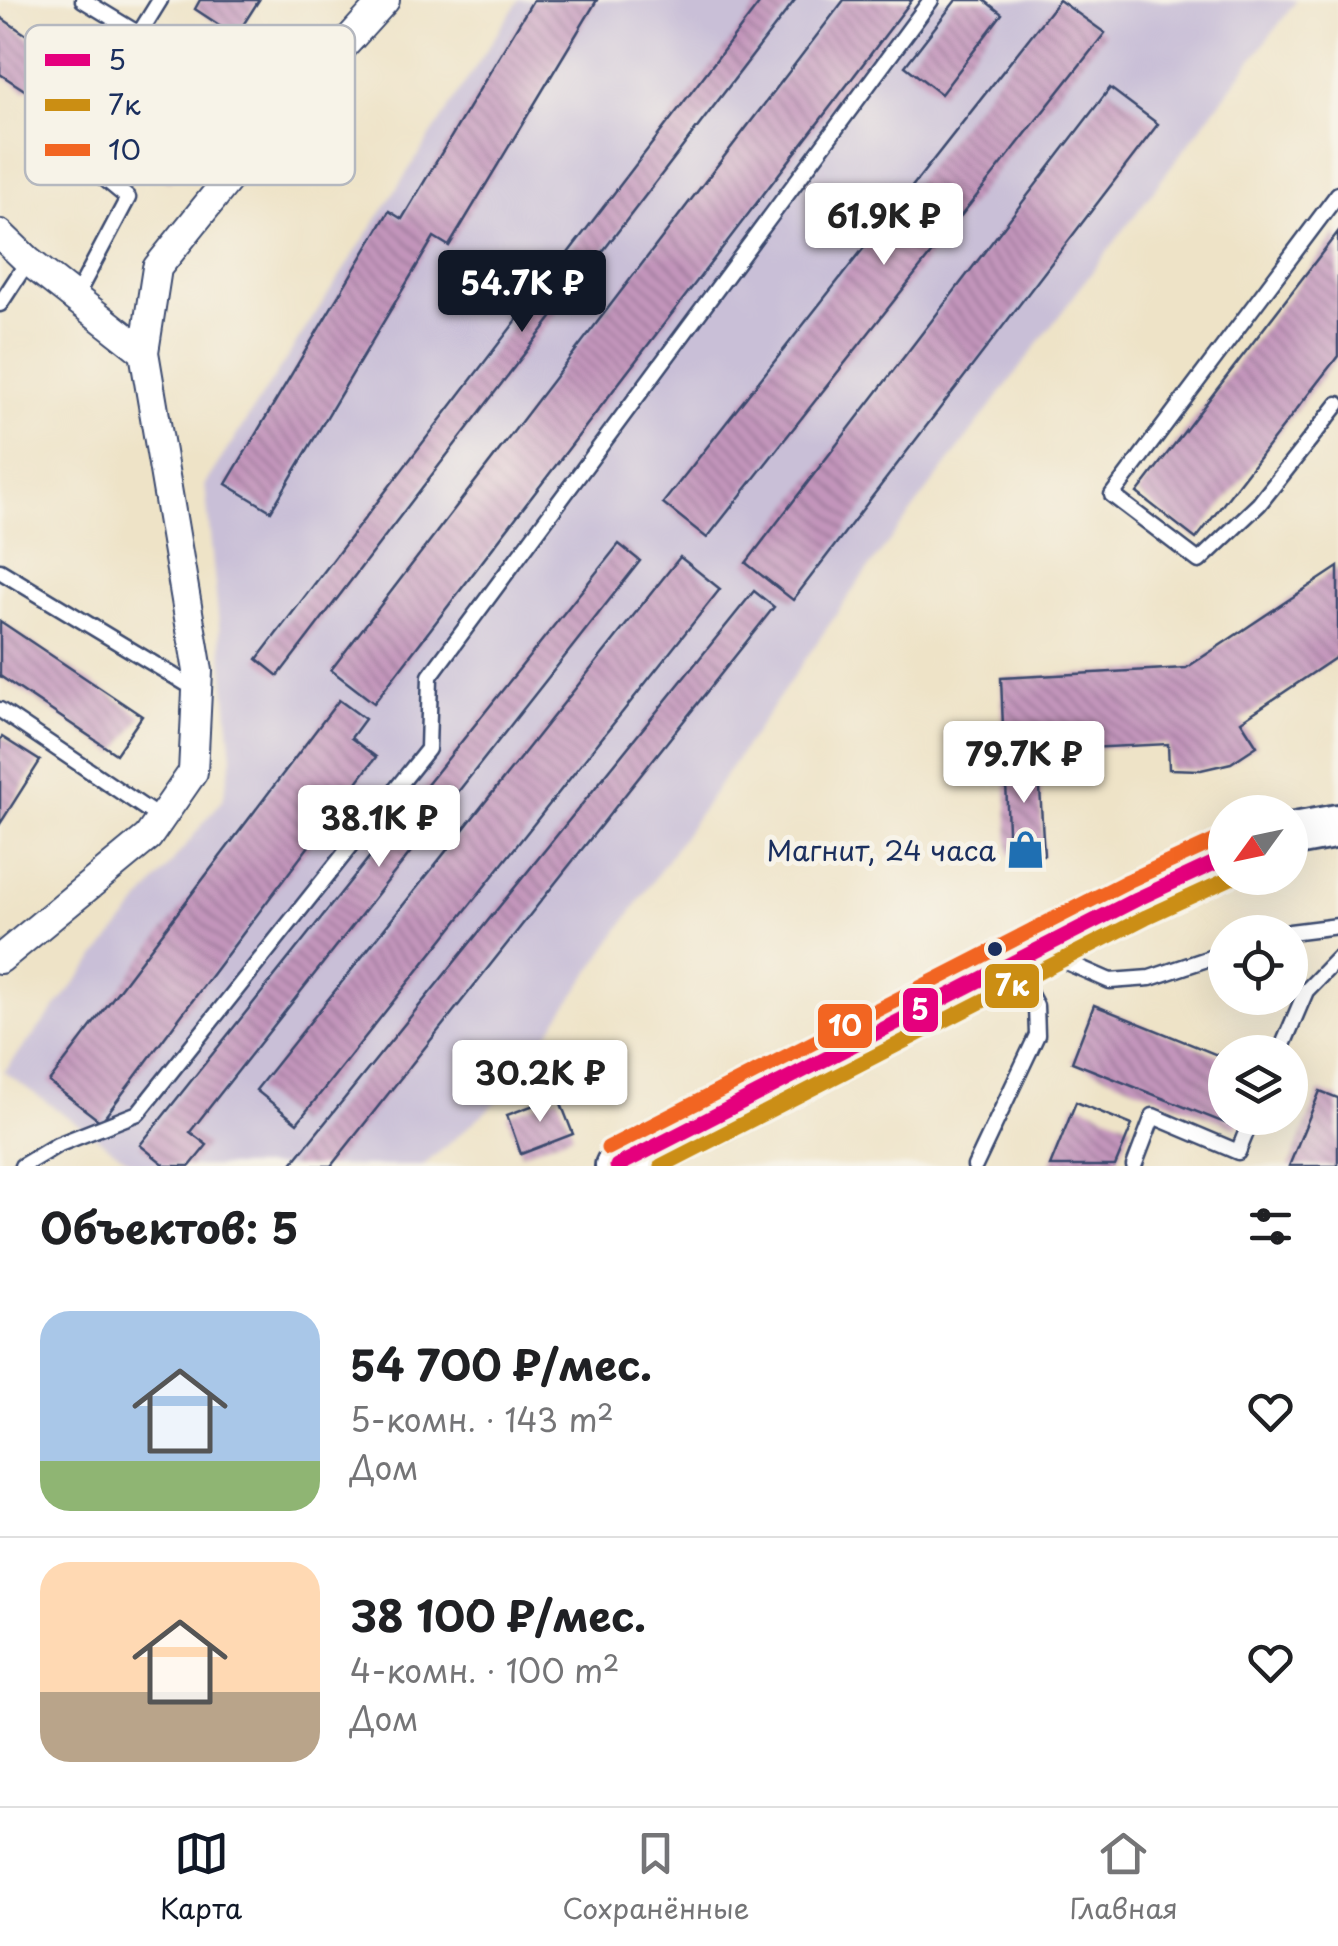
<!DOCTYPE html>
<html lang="ru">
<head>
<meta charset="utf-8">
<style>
  :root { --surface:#fff; --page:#f6f6f6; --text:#202124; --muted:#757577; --line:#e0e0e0; --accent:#111827 }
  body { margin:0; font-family:"Playpen Sans",sans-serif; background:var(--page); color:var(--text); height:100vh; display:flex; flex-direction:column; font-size:38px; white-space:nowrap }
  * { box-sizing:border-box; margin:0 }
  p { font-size:32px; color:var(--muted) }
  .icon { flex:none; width:55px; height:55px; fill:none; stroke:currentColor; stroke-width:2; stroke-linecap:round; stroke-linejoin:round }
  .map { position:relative; height:1166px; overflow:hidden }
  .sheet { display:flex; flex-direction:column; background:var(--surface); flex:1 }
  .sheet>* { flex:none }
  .needle { width:65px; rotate:237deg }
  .fabs { position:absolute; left:1208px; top:795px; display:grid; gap:20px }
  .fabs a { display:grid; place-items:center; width:100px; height:100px; border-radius:50%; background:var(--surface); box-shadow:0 10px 40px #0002; font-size:50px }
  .price { position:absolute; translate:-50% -85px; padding:0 22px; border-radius:10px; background:#fff; color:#222; font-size:32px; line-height:65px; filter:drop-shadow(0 2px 5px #0008) }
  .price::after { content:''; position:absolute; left:50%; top:60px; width:30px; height:22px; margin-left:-15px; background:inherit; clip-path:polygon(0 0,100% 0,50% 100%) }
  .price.active { background:var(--accent); color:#fff }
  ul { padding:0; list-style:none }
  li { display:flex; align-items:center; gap:30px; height:250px; padding:0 40px }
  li+li { border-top:2px solid var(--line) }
  li span { display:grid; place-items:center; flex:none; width:280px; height:200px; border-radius:30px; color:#555 }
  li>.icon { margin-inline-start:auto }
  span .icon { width:120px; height:120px; fill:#fffc; stroke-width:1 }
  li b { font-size:42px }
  h2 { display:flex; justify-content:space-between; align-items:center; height:120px; padding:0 40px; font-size:42px }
  .tab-bar { display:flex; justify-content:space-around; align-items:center; height:140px; border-top:2px solid var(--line); background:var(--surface); font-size:28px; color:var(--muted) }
  .tab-bar a { display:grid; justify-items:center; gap:5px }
  .tab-bar .active { color:var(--accent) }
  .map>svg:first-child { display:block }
</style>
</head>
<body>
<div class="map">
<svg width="1338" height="1166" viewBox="0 0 1338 1166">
  <defs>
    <pattern id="building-back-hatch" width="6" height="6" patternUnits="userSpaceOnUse" patternTransform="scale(2.5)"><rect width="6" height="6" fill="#c395bb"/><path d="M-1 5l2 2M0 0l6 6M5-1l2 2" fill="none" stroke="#9e7a9b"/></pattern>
  </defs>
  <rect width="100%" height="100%" fill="#f7f3e8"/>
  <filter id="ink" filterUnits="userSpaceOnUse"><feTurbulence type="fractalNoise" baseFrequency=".01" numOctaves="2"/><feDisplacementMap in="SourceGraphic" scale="20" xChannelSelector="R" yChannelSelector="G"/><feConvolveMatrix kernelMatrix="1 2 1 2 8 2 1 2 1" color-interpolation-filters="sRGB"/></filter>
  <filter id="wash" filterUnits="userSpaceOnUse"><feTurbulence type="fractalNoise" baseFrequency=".0048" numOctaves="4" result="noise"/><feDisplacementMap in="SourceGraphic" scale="40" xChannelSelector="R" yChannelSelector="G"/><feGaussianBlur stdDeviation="2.25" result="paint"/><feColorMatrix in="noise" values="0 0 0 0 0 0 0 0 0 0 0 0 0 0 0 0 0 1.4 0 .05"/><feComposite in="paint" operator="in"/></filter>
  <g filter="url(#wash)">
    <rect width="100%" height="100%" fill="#eee3c7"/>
    <polygon fill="#c9bfd7" points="519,0 1297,0 860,580 506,1094 423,1166 137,1166 4,1072 223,799 232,757 205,484"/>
    <g id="blocks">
      <g fill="url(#building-back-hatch)">
        <polygon points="200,0 259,0 236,36 195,9"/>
        <polygon points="533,0 597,0 449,246 434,237 271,511 226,484 389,211 402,219"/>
        <polygon points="762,0 795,0 278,676 257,659"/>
        <polygon points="844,0 912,0 374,703 331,670"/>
        <polygon points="956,0 984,0 1002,14 941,94 905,66"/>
        <polygon points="1059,0 1105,33 707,538 663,503"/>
        <polygon points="0,17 52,52 55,48 196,142 169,182 28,87 26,91 0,74"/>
        <polygon points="1110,88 1158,124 793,600 746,563"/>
        <polygon points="1338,232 1338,356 1196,539 1137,493"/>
        <polygon points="619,544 640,561 190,1132 207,1145 190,1166 166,1166 140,1145"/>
        <polygon points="680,557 720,589 297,1123 256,1090"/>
        <polygon points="1338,567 1338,656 1241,721 1257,746 1231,763 1201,770 1169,769 1168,744 1004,752 1001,678 1186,668"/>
        <polygon points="754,591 774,607 331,1166 290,1166"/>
        <polygon points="0,621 142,716 116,754 0,676"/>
        <polygon points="339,700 365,719 351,738 376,757 101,1122 49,1082"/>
        <polygon points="2,737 40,761 0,824 0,740"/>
        <polygon points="1038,755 1044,855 1009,855 1005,757"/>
        <polygon points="1094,1005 1225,1058 1225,1118 1241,1118 1237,1128 1072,1062"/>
        <polygon points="1320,1091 1338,1098 1338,1166 1289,1166"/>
        <polygon points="558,1096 573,1134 521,1154 507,1115"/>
        <polygon points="1076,1102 1132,1125 1115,1166 1050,1166"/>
      </g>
    </g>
  </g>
  <g filter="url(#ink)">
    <use href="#blocks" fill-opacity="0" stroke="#3b4a6e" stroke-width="2.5"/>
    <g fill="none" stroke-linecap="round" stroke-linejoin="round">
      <defs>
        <g id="lane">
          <polyline points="83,0 139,34 270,127"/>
          <polyline points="139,34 160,0"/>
          <polyline points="36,122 128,198 75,298"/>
          <polyline points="1338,194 1112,495 1199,561 1259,504 1338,404"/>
          <polyline points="0,304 28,261"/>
          <polyline points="0,571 197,690"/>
          <polyline points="0,710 161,819"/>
          <polyline points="1290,932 1338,926"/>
          <polyline points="1046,953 1110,981 1150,978 1225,953"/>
          <polyline points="1280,1052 1306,991 1338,958"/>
          <polyline points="22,1166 57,1145 138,1113 428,749 430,676 931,0"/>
          <polyline points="975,1166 1037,1035 1036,1006 1016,968"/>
          <polyline points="1134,1166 1153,1116 1238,1152 1252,1118"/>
        </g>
        <g id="street">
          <polyline points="0,234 28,261 144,352"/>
          <polyline points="0,959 148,837 193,772 198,671 144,352 157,268 270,127 385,0"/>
        </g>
        <g id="primary">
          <polyline points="1290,835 1338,826"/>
          <polyline points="617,1166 1137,899 1225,858"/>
        </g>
      </defs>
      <use href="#lane" stroke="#3b4a6e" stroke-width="19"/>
      <use href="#street" stroke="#3b4a6e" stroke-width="32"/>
      <use href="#primary" stroke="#3b4a6e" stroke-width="48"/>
      <use href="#lane" stroke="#fff" stroke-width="14"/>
      <use href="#street" stroke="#fff" stroke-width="28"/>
      <use href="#primary" stroke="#fff" stroke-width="42"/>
      <defs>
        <polyline id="bus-1" points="617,1166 1137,899 1225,858"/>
        <polyline id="bus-2" points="661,1166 1146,917 1231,878"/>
        <polyline id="bus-3" points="608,1148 1128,881 1217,840"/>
      </defs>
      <use href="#bus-1" stroke="#f7f3e8" stroke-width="22"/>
      <use href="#bus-2" stroke="#f7f3e8" stroke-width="22"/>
      <use href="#bus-3" stroke="#f7f3e8" stroke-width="22"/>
      <use href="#bus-1" stroke="#e5007d" stroke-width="15"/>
      <use href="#bus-2" stroke="#cb8e13" stroke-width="15"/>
      <use href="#bus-3" stroke="#f26522" stroke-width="15"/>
    </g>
  </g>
  <defs>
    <symbol id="shop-bare" viewBox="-9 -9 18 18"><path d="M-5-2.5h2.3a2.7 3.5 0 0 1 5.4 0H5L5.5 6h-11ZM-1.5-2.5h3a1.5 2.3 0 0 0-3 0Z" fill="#1f6fb2" stroke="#f7f3e8" stroke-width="2.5" paint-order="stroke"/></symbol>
  </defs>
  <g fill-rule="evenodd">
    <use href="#shop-bare" x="998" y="822" width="55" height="55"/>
  </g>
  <circle fill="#1b2f5e" stroke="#f7f3e8" stroke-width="4" cx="995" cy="949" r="9"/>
  <g text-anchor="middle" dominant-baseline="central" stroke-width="10" stroke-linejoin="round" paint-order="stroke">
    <g font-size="28" fill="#1b2f5e" stroke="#f7f3e8" text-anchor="end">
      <text x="996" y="849">Магнит, 24 часа</text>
    </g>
  </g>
  <rect x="25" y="25" width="330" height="160" rx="15" fill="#f7f3e8" stroke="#b5b8bf" stroke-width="2.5"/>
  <rect x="45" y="54" width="45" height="12" fill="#e5007d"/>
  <rect x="45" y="99" width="45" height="12" fill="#cb8e13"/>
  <rect x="45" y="144" width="45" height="12" fill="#f26522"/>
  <g font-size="28" fill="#1b2f5e">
    <text x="108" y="70">5</text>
    <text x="108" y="115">7к</text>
    <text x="108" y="160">10</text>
  </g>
  <g stroke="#f7f3e8" stroke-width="4">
    <rect x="983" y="962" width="58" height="48" rx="10" fill="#cb8e13"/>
    <rect x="901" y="986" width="39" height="48" rx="10" fill="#e5007d"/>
    <rect x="816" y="1002" width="58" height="48" rx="10" fill="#f26522"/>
  </g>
  <g font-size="28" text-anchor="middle" font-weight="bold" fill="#fff">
    <text x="1012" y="996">7к</text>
    <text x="920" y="1020">5</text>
    <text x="845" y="1036">10</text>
  </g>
</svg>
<div class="fabs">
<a><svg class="needle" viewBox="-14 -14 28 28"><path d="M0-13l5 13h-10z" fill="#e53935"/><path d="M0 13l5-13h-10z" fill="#757577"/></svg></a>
<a><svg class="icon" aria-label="locate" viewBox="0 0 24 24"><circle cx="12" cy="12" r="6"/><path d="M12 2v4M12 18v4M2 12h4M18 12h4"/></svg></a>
<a><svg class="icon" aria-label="layers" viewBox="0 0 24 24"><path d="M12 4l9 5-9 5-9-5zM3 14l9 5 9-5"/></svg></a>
</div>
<b class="price" style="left:884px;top:268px">61.9K ₽</b>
<b class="price active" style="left:522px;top:335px">54.7K ₽</b>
<b class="price" style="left:1024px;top:806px">79.7K ₽</b>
<b class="price" style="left:379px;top:870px">38.1K ₽</b>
<b class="price" style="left:540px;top:1125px">30.2K ₽</b>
</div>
<section class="sheet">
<h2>Объектов: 5<svg class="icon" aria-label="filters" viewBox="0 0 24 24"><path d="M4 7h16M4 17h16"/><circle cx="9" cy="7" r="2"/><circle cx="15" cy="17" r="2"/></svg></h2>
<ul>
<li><span style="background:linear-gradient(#a9c7e8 75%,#8fb573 0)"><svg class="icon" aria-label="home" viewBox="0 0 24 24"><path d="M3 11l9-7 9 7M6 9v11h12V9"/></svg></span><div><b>54 700 ₽/мес.</b><p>5-комн. · 143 m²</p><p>Дом</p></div><svg class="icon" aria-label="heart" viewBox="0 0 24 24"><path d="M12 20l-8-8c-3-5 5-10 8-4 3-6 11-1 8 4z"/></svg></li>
<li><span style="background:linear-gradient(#ffd9b3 65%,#b9a48a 0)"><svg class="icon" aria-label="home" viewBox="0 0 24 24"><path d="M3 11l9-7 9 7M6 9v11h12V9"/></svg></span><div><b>38 100 ₽/мес.</b><p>4-комн. · 100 m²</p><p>Дом</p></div><svg class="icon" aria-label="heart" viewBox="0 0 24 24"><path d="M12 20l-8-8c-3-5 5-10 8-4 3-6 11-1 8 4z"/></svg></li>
</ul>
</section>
<nav class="tab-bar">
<a class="active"><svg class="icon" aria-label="map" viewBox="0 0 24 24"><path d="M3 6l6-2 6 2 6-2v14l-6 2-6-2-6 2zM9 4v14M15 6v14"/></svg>Карта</a>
<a><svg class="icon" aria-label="saved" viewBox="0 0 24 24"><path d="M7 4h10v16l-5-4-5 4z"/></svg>Сохранённые</a>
<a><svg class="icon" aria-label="home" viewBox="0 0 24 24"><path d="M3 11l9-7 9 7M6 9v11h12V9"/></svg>Главная</a>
</nav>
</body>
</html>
